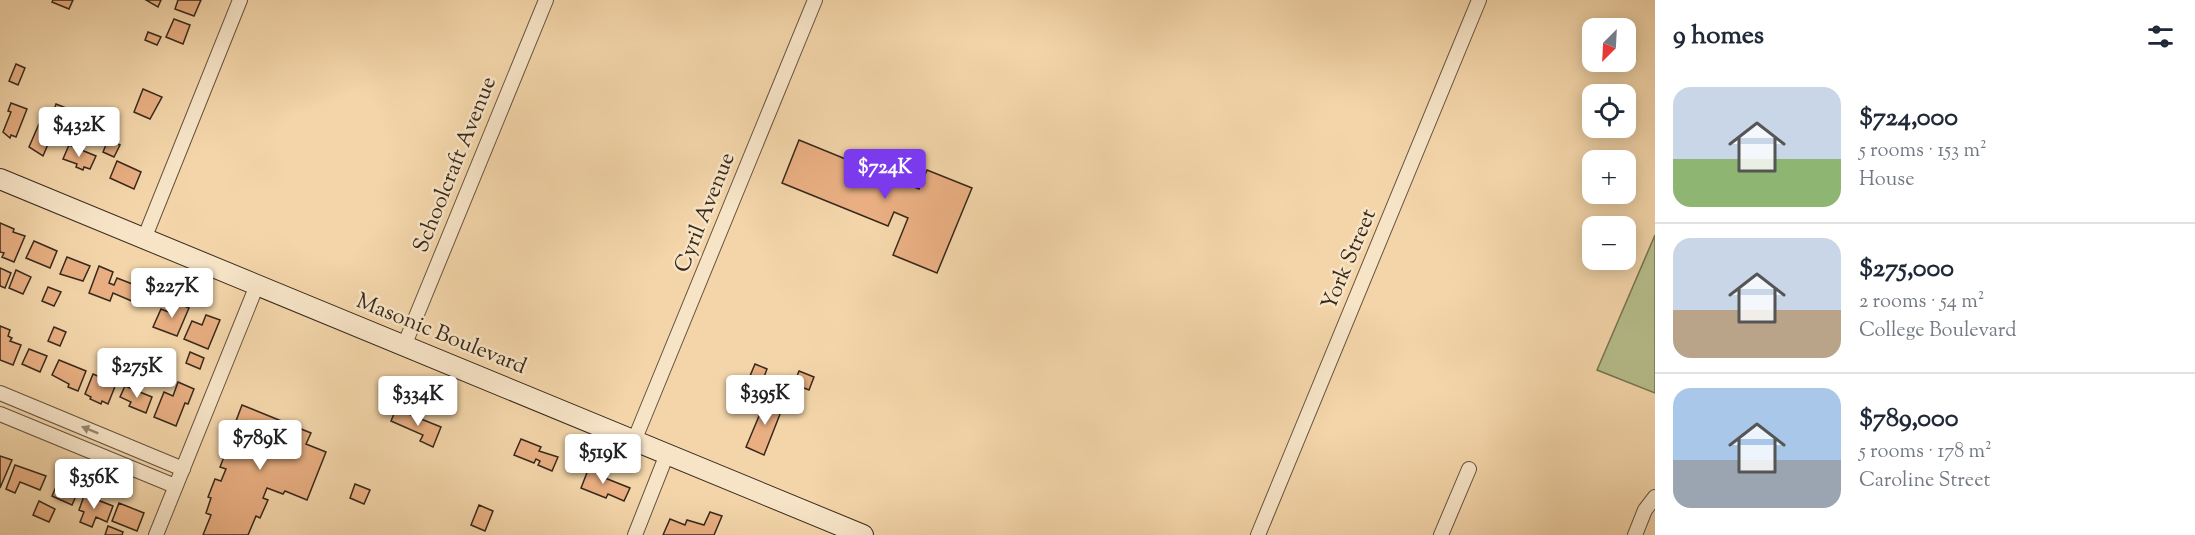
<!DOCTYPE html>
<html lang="en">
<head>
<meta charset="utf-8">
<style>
  :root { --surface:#fff; --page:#f6f6f7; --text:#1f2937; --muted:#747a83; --line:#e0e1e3; --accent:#7c3aed }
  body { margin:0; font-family:"Sorts Mill Goudy",serif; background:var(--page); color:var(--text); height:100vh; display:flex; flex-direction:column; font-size:22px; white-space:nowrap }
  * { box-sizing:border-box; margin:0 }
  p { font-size:20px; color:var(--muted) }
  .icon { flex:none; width:33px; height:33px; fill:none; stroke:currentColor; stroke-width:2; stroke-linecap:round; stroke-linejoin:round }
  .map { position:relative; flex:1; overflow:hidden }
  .drawer { display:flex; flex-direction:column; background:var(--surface); width:540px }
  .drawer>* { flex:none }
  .needle { width:39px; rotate:204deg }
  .controls { position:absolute; left:1582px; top:18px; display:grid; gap:12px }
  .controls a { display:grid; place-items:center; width:54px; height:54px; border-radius:12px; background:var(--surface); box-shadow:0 3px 15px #0003; font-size:30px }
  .price { position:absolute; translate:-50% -51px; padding:0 14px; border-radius:6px; background:#fff; color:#222; font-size:20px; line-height:39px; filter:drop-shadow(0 2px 3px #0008) }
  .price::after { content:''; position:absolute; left:50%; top:36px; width:18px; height:14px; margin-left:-9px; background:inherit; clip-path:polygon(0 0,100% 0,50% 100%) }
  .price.on { background:var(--accent); color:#fff }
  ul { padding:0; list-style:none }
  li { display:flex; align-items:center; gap:18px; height:150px; padding:0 18px }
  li+li { border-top:2px solid var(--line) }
  li span { display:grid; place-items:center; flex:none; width:168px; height:120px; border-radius:18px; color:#555 }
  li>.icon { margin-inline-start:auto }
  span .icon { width:72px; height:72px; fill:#fffc; stroke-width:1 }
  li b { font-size:26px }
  h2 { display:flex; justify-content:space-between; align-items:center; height:72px; padding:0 18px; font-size:26px }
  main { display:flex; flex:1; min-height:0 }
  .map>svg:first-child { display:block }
</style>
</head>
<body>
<main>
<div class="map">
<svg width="1655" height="535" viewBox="0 0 1655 535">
  <rect width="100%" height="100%" fill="#f3d5a9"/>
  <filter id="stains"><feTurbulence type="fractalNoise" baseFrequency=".00333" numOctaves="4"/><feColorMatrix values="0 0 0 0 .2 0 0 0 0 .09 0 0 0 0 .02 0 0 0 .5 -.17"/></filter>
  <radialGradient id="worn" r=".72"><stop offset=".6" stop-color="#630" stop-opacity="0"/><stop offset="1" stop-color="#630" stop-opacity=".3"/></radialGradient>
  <polygon fill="#b6be8b" stroke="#767454" stroke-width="1.5" points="1655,235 1655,393 1597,370"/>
  <g fill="#e9af82" stroke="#37291c" stroke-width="1.5">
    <polygon points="53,0 73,0 69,9 52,2"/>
    <polygon points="146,0 161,0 158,7"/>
    <polygon points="178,0 201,0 194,16 175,9"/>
    <polygon points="174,19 190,25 183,44 166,37"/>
    <polygon points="148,32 161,37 157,45 145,40"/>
    <polygon points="16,64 25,68 18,85 9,81"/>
    <polygon points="143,89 162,97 150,119 134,112"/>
    <polygon points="11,103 27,109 16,137 11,135 10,138 3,132 11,112 8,111"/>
    <polygon points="56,104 71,110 62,131 55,128 43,156 29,147 39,124 48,128"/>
    <polygon points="108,140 120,145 114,157 103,152"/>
    <polygon points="799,140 919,189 927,170 972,188 937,273 893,255 908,218 894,212 888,226 782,183"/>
    <polygon points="69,145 96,156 90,169 84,167 83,170 76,167 77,164 63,159"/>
    <polygon points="117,161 141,172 134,189 110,178"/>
    <polygon points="0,223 14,229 13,232 25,236 14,262 2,257 4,253 0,252"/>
    <polygon points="34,241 57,251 50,268 26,258"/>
    <polygon points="67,257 90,266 83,281 60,274"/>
    <polygon points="99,266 113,272 109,283 114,285 117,278 140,287 134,302 113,293 110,301 89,293"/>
    <polygon points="0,268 11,273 5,288 0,286"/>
    <polygon points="16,270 31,277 23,294 9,288"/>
    <polygon points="48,287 61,292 54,306 42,301"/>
    <polygon points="175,302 189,308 177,336 153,327 161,309 171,313"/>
    <polygon points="206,315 220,320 208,349 184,339 192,321 202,325"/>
    <polygon points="0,326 10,330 8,336 12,338 10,341 21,345 13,365 0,360"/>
    <polygon points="54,327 66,332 60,346 48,341"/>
    <polygon points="29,349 47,356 40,372 22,364"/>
    <polygon points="190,352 204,358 200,369 186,363"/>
    <polygon points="154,358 169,364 164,377 149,371"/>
    <polygon points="59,360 86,371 78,391 68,387 69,384 52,375"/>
    <polygon points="120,363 129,367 123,380 114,377"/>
    <polygon points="755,364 767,369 762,382 750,376"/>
    <polygon points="799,371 814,377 809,390 794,384"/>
    <polygon points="93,374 116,384 108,404 102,401 101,404 90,399 91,397 85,394"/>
    <polygon points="178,382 194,389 188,404 185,403 176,426 154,417 164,392 173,396"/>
    <polygon points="125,386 152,397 146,413 129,406 131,402 120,397"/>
    <polygon points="767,397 784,404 764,455 746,447"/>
    <polygon points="242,405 311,433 306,444 326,452 307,500 285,491 283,494 267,488 263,498 268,500 260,518 256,516 248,535 203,535 211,515 206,513 211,498 208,497 215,479 221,481 226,469 220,467 238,422 236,421"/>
    <polygon points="396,409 441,427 433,447 420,441 423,435 391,421"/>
    <polygon points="521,439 541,447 539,451 558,457 552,471 538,465 540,461 536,459 534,463 514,455"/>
    <polygon points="0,456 12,460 0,488"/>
    <polygon points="15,465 46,476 40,490 20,482 15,493 6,489"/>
    <polygon points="590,465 602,470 600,476 630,488 624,501 608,494 606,498 581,488"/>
    <polygon points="59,480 79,489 72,505 52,496"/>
    <polygon points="355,484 370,490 364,504 350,498"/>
    <polygon points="85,493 96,497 95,499 113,506 107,522 96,517 92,527 80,522 84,512 79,510"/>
    <polygon points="39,501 55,509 49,522 33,515"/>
    <polygon points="119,503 144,513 137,531 112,521"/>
    <polygon points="479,505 493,511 485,531 471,525"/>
    <polygon points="710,512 722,516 714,535 663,535 670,519 685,525 687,520 704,525"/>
    <polygon points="108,526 123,532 122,535 105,535"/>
  </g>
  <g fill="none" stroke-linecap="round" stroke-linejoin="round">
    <defs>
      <g id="street">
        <polyline points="144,239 240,0"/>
        <polyline points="404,346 546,0"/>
        <polyline points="0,393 183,469"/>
        <polyline points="0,414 175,486"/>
        <polyline points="634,441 815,0"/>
        <polyline points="156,535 257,285"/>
        <polyline points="635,535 667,454"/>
        <polyline points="1258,535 1479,0"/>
        <polyline points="1441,535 1469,469"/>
        <polyline points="1635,535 1645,510 1655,497"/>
      </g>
      <polyline id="secondary" points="0,179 863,535"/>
    </defs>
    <use href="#street" stroke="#66543f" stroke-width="16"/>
    <use href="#secondary" stroke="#37291c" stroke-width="22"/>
    <use href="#street" stroke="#f7e4c7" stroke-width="14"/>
    <use href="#secondary" stroke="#f7e4c7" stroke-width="20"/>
  </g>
  <defs><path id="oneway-solid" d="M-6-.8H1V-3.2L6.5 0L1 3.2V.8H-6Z" transform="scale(1.5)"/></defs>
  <use fill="#978672" href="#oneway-solid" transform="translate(90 430) rotate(-158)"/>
  <g text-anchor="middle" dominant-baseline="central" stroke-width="5" stroke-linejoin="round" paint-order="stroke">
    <g font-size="22" fill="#37291c" stroke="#f7e4c7">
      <text transform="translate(456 165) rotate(-68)">Schoolcraft Avenue</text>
      <text transform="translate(706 213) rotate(-68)">Cyril Avenue</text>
      <text transform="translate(1350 260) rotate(-67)">York Street</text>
      <text transform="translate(441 335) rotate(22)">Masonic Boulevard</text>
    </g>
  </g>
  <rect width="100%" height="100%" filter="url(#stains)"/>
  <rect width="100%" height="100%" fill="url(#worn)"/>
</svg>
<div class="controls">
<a><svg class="needle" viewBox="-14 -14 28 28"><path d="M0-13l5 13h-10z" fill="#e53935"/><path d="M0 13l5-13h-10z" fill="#747a83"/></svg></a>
<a><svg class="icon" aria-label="locate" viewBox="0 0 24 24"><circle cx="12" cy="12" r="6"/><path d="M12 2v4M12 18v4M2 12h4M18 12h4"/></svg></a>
<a>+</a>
<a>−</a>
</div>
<b class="price" style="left:79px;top:158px">$432K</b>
<b class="price on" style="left:885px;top:200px">$724K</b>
<b class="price" style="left:172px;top:319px">$227K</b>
<b class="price" style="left:137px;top:399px">$275K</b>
<b class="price" style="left:765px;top:426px">$395K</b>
<b class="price" style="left:418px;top:427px">$334K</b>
<b class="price" style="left:260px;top:471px">$789K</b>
<b class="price" style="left:603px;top:485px">$519K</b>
<b class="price" style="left:94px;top:510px">$356K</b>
</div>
<section class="drawer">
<h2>9 homes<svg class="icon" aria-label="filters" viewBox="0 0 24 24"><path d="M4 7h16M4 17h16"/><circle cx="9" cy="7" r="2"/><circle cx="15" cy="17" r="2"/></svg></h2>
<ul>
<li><span style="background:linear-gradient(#c9d6e8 60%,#8fb573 0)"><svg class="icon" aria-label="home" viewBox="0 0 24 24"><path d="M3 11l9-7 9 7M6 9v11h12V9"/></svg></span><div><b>$724,000</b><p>5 rooms · 153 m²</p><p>House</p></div></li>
<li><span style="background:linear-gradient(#c9d6e8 60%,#b9a48a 0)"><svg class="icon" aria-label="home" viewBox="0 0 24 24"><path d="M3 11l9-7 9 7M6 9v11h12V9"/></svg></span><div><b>$275,000</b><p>2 rooms · 54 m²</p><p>College Boulevard</p></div></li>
<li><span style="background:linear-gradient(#a9c7e8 60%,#9aa5b1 0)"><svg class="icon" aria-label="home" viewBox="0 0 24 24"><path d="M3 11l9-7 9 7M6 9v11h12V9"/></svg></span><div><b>$789,000</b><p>5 rooms · 178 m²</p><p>Caroline Street</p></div></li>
</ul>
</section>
</main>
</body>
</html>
